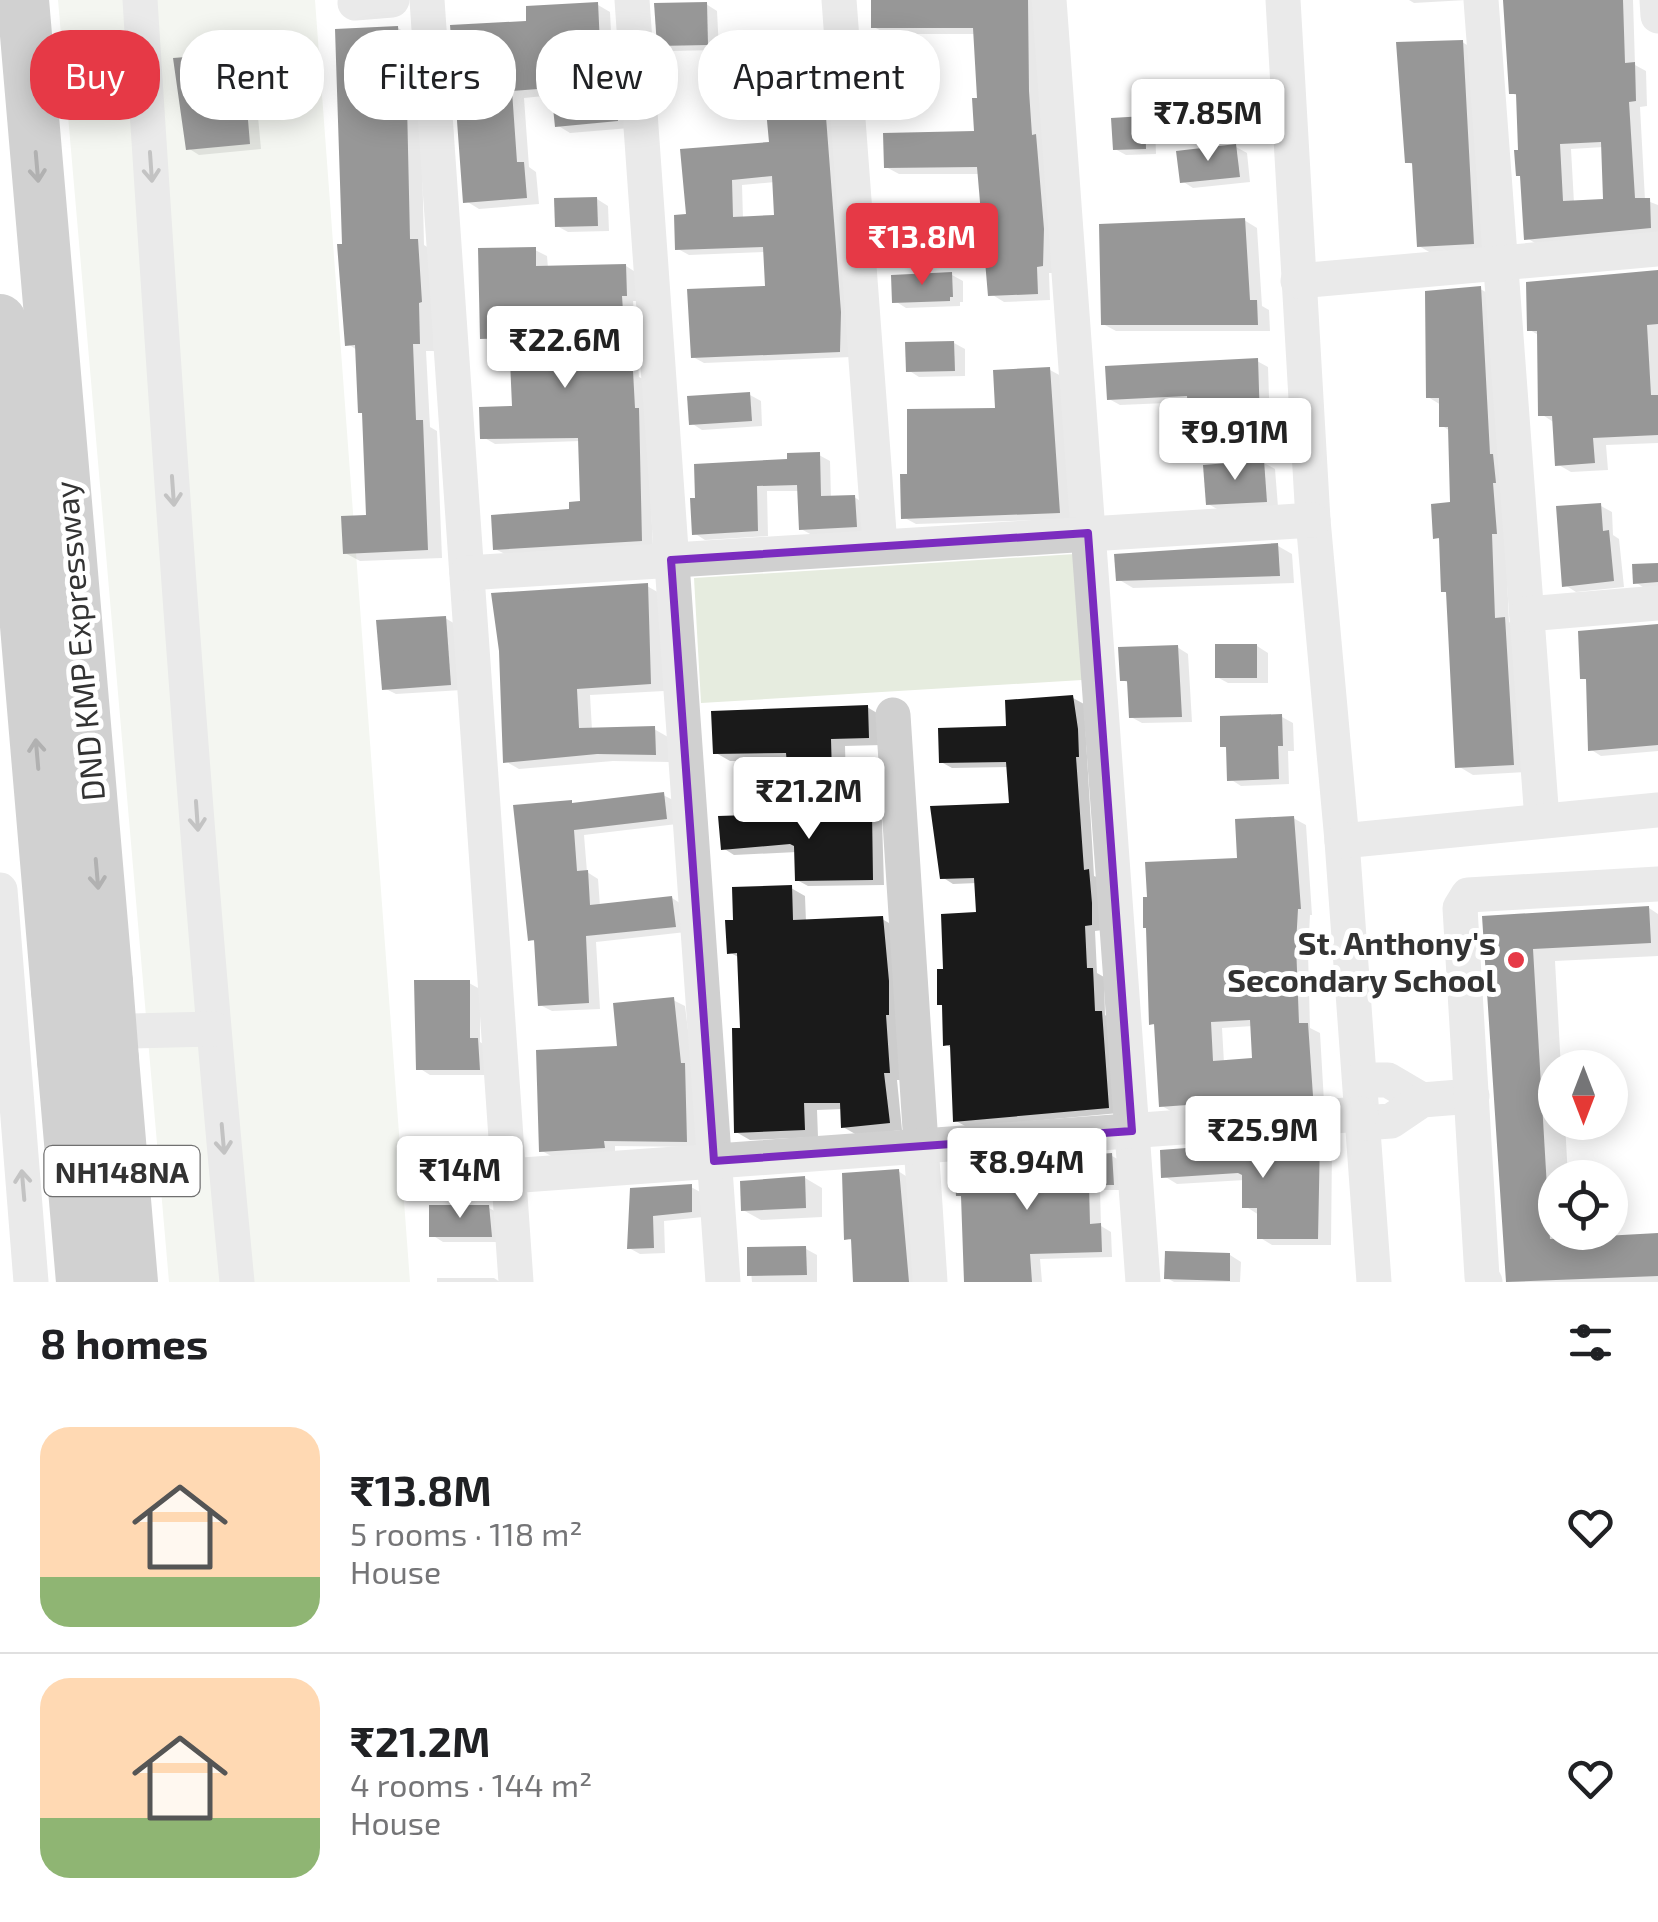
<!DOCTYPE html>
<html lang="en">
<head>
<meta charset="utf-8">
<style>
  :root { --surface:#fff; --page:#f2f2f2; --text:#202124; --muted:#757577; --line:#e0e0e0; --accent:#e63946 }
  body { margin:0; font-family:"Exo 2",sans-serif; background:var(--page); color:var(--text); height:100vh; display:flex; flex-direction:column; font-size:38px; white-space:nowrap }
  * { box-sizing:border-box; margin:0 }
  p { font-size:32px; color:var(--muted) }
  .icon { flex:none; width:55px; height:55px; fill:none; stroke:currentColor; stroke-width:2; stroke-linecap:round; stroke-linejoin:round }
  .map { position:relative; height:1282px; overflow:hidden }
  .drawer { display:flex; flex-direction:column; background:var(--surface); flex:1 }
  .drawer>* { flex:none }
  .guide { position:absolute; left:30px; top:30px; width:1000px; height:90px; display:flex; gap:20px }
  .needle { width:65px; rotate:180deg }
  .fabs { position:absolute; left:1538px; top:1050px; display:grid; gap:20px }
  .fabs a { display:grid; place-items:center; width:90px; height:90px; border-radius:50%; background:var(--surface); box-shadow:0 5px 25px #0003; font-size:50px }
  .price { position:absolute; translate:-50% -85px; padding:0 22px; border-radius:10px; background:#fff; color:#222; font-size:32px; line-height:65px; filter:drop-shadow(0 2px 5px #0008) }
  .price::after { content:''; position:absolute; left:50%; top:60px; width:30px; height:22px; margin-left:-15px; background:inherit; clip-path:polygon(0 0,100% 0,50% 100%) }
  .price.selected { background:var(--accent); color:#fff }
  ul { padding:0; list-style:none }
  li { display:flex; align-items:center; gap:30px; height:250px; padding:0 40px }
  li+li { border-top:2px solid var(--line) }
  li span { display:grid; place-items:center; flex:none; width:280px; height:200px; border-radius:30px; color:#555 }
  li>.icon { margin-inline-start:auto }
  span .icon { width:120px; height:120px; fill:#fffc; stroke-width:1 }
  li b { font-size:42px }
  h2 { display:flex; justify-content:space-between; align-items:center; height:120px; padding:0 40px; font-size:42px }
  .chip { padding:0 35px; border-radius:40px; background:var(--surface); box-shadow:0 5px 25px #0003; font-size:35px; line-height:90px }
  .chip.selected { background:var(--accent); color:#fff }
  .map>svg:first-child { display:block }
</style>
</head>
<body>
<div class="map">
<svg width="1658" height="1282" viewBox="0 0 1658 1282">
  <rect width="100%" height="100%" fill="#fff"/>
  <g fill="#e6ecdf">
    <polygon points="58,0 315,0 410,1282 169,1282"/>
    <polygon points="1075,554 1082,680 701,703 694,578"/>
  </g>
  <g fill="#0003" fill-rule="evenodd">
    <polygon points="874,0 1042,0 1055,273 1049,273 1050,300 1004,302 991,294 980,174 899,174 886,167 976,133 979,100 975,34 887,34 874,27"/>
    <polygon points="1409,0 1466,0 1414,3"/>
    <path d="M1505,0H1633L1635,65L1646,71L1647,106L1640,107L1645,200L1658,205V234L1538,245L1527,238L1519,97L1512,93ZM1604,147L1605,201L1574,203L1571,149Z"/>
    <polygon points="706,4 717,11 719,50 670,51 659,45"/>
    <polygon points="598,5 610,12 614,90 627,97 630,128 570,133 557,125 554,95 524,98 529,167 536,172 539,204 479,209 466,201 529,23"/>
    <polygon points="398,28 412,37 417,113 421,115 424,245 432,250 434,351 426,351 430,427 437,431 442,558 360,561 345,553 368,518 365,414 357,350 348,344 345,246"/>
    <polygon points="1462,42 1479,52 1491,252 1436,256 1419,246 1415,166 1408,162"/>
    <polygon points="237,55 248,62 253,114 258,117 261,149 199,155 188,148"/>
    <path d="M824,107L835,113L851,357L704,363L693,357L768,289L766,252L689,255L678,249L688,217L772,144ZM775,182L777,217L743,219L742,185Z"/>
    <polygon points="1144,118 1155,125 1156,154 1126,155 1115,149"/>
    <polygon points="1236,147 1247,153 1250,182 1193,188 1182,181"/>
    <polygon points="597,199 608,206 609,231 568,232 557,226"/>
    <polygon points="1244,220 1257,228 1262,306 1269,310 1270,331 1116,331 1103,324"/>
    <polygon points="535,250 547,256 548,268 626,266 637,273 638,301 633,301 639,377 645,380 653,546 507,555 495,549 582,504 581,441 495,444 483,437 515,408 512,344 495,344 483,337"/>
    <polygon points="1658,273 1658,443 1606,445 1608,470 1571,472 1557,464 1555,423 1541,414 1540,336 1530,330"/>
    <polygon points="952,275 963,281 963,302 960,302 960,306 906,308 895,301"/>
    <polygon points="1480,289 1495,297 1509,622 1520,629 1528,772 1473,775 1458,766 1449,594 1443,591 1441,540 1436,537 1452,505 1450,431 1441,425 1441,405 1428,397"/>
    <polygon points="954,343 965,349 965,376 919,377 908,370"/>
    <polygon points="1257,361 1268,367 1270,427 1203,432 1192,426 1190,402 1120,405 1109,399"/>
    <polygon points="1050,370 1063,377 1072,519 916,524 903,517 910,476"/>
    <polygon points="750,395 761,401 762,426 702,430 691,423"/>
    <polygon points="819,455 830,461 831,498 854,497 865,504 868,532 812,535 801,529 800,491 767,491 768,536 705,540 694,533 790,461"/>
    <polygon points="1264,463 1275,469 1278,507 1219,510 1208,504"/>
    <polygon points="1601,506 1612,512 1613,535 1619,539 1624,587 1576,592 1565,585"/>
    <polygon points="1278,546 1292,554 1294,583 1133,588 1118,579"/>
    <polygon points="1658,566 1658,589 1646,589 1635,582"/>
    <polygon points="647,586 661,594 664,691 590,695 592,730 654,729 668,737 669,762 613,761 519,769 505,761"/>
    <polygon points="445,618 457,625 462,690 396,694 384,688"/>
    <polygon points="1658,626 1658,751 1601,756 1590,749 1589,681 1583,678"/>
    <polygon points="1257,646 1268,653 1268,683 1228,683 1217,677"/>
    <polygon points="1177,647 1188,654 1192,722 1142,723 1131,717 1130,684 1123,680"/>
    <polygon points="1073,698 1084,704 1094,876 1099,878 1103,930 1095,931 1097,973 1104,977 1105,1015 1112,1020 1119,1113 967,1127 956,1121 953,1049 945,1044 944,1007 940,1004 945,972 978,914 977,883 953,884 942,877 1012,805 1009,767 952,768 941,762"/>
    <polygon points="867,707 882,716 882,745 845,746 846,781 805,783 790,774 789,760 730,761 716,753"/>
    <polygon points="1282,717 1293,723 1294,751 1288,751 1289,784 1241,786 1230,779 1229,749 1223,746"/>
    <polygon points="663,795 675,801 677,824 584,835 587,872 598,879 600,906 672,898 683,905 686,932 596,942 600,1009 552,1011 540,1005 537,943 530,939 576,805"/>
    <polygon points="871,814 882,820 884,885 808,886 797,880 797,852 734,855 723,848"/>
    <path d="M1293,818L1306,825L1312,915H1310L1308,952L1310,1028L1320,1033L1324,1102L1174,1113L1162,1106L1156,1026L1151,1023L1239,860ZM1253,1026L1254,1061L1224,1063L1222,1028Z"/>
    <polygon points="791,888 805,896 806,922 882,919 896,927 902,1080 897,1080 902,1130 857,1135 843,1127 843,1109 817,1110 818,1137 750,1140 736,1132 743,1030 740,958 729,952 735,922"/>
    <polygon points="1649,908 1658,914 1658,956 1555,961 1561,1068 1555,1068 1555,1122 1565,1122 1568,1178 1555,1178 1555,1232 1571,1232 1572,1241 1658,1236 1658,1282 1507,1282 1484,918"/>
    <polygon points="469,983 480,989 480,1042 488,1047 490,1075 430,1075 419,1068"/>
    <polygon points="673,1000 685,1006 698,1109 698,1147 615,1146 615,1153 553,1157 542,1151 620,1049"/>
    <polygon points="1319,1141 1332,1148 1331,1245 1272,1245 1259,1237 1259,1215 1245,1206 1245,1180 1177,1184 1164,1176"/>
    <polygon points="1112,1156 1123,1162 1124,1190 1100,1190 1101,1226 1111,1232 1112,1257 1040,1259 1042,1282 966,1282 964,1198 958,1195"/>
    <polygon points="898,1171 909,1178 919,1282 855,1282 854,1242 847,1238"/>
    <polygon points="805,1178 822,1188 822,1217 761,1220 743,1210"/>
    <polygon points="691,1187 702,1193 703,1217 664,1221 665,1253 640,1254 629,1248 632,1191"/>
    <polygon points="489,1208 500,1214 502,1242 443,1242 432,1235"/>
    <polygon points="806,1249 817,1255 817,1282 752,1282 749,1250"/>
    <polygon points="1230,1255 1241,1262 1240,1282 1174,1282 1167,1278"/>
    <polygon points="437,1278 494,1278 500,1282 437,1282"/>
  </g>
  <g fill="#1a1a1a" fill-rule="evenodd">
    <polygon points="871,0 1028,0 1029,91 1032,135 1036,134 1044,229 1043,266 1037,267 1038,294 988,296 977,167 884,168 883,133 974,131 972,98 977,98 973,28 871,28"/>
    <path d="M1503,0H1623L1625,63L1635,62L1636,101L1629,102L1635,198H1650L1651,228L1524,240L1520,176H1516L1514,150H1518L1516,94H1509ZM1601,142L1603,199L1563,201L1560,144Z"/>
    <polygon points="598,2 602,88 615,87 618,121 555,127 551,88 512,91 517,162 524,162 527,198 463,203 450,25 526,21 526,6"/>
    <polygon points="707,2 708,45 657,46 654,3"/>
    <polygon points="398,26 403,104 407,104 410,239 418,239 422,302 419,303 420,344 413,344 416,420 423,420 428,550 343,554 341,516 366,515 362,413 358,413 355,345 345,346 337,244 342,244 335,29"/>
    <polygon points="1463,40 1474,244 1417,247 1412,163 1405,163 1396,42"/>
    <polygon points="237,53 242,108 247,108 250,144 186,150 173,58"/>
    <path d="M825,104L841,312L840,352L691,358L687,289L765,286L763,247L675,250L674,215L686,214L680,149L769,142L766,110ZM772,176L774,215L733,217L732,180Z"/>
    <polygon points="1145,116 1146,149 1113,150 1111,118"/>
    <polygon points="1236,144 1240,177 1180,183 1176,151"/>
    <polygon points="597,197 598,226 555,227 554,198"/>
    <polygon points="1245,218 1250,300 1257,300 1258,325 1101,325 1099,224"/>
    <polygon points="536,247 536,266 626,264 627,296 622,296 627,371 633,371 635,408 639,408 642,541 493,550 491,515 569,509 569,502 580,501 578,438 480,439 479,407 512,406 509,338 480,339 478,248"/>
    <polygon points="1658,270 1658,324 1647,325 1651,395 1658,395 1658,435 1593,438 1595,463 1555,466 1552,416 1538,416 1537,331 1527,331 1526,282"/>
    <polygon points="952,272 953,297 950,297 950,301 892,303 891,275"/>
    <polygon points="1481,286 1490,454 1493,454 1496,483 1493,483 1497,534 1492,534 1495,618 1505,617 1514,765 1455,768 1446,592 1441,592 1439,538 1433,539 1431,504 1450,502 1448,427 1439,427 1439,398 1426,398 1425,291"/>
    <polygon points="954,341 955,371 906,372 905,342"/>
    <polygon points="1258,358 1260,421 1189,427 1187,396 1107,400 1105,366"/>
    <polygon points="1050,367 1060,513 901,519 900,474 907,474 907,409 995,408 993,370"/>
    <polygon points="750,392 752,421 689,425 687,396"/>
    <polygon points="820,452 821,496 855,495 857,527 799,530 797,485 757,486 758,531 692,535 690,498 695,498 694,464 787,459 787,453"/>
    <polygon points="1264,460 1267,502 1206,505 1203,465"/>
    <polygon points="1601,503 1603,531 1609,530 1614,581 1562,587 1556,506"/>
    <polygon points="1278,543 1280,576 1116,581 1114,554"/>
    <polygon points="1658,563 1658,582 1633,584 1632,564"/>
    <polygon points="648,583 651,684 577,689 579,728 655,726 656,755 597,754 503,763 499,651 491,593"/>
    <polygon points="446,616 451,685 382,690 376,620"/>
    <polygon points="1658,624 1658,745 1588,751 1586,679 1580,679 1578,631"/>
    <rect x="1215" y="644" width="42" height="34"/>
    <polygon points="1178,645 1182,717 1129,718 1127,681 1120,681 1118,647"/>
    <polygon points="1073,695 1078,729 1079,757 1076,757 1084,870 1089,869 1092,903 1092,925 1085,926 1087,968 1093,968 1095,1011 1102,1011 1109,1108 953,1122 950,1045 943,1046 942,1005 937,1005 937,969 943,969 941,914 976,912 974,878 940,879 930,806 1009,803 1006,762 939,763 938,728 1006,726 1005,700"/>
    <polygon points="868,705 869,738 831,739 832,774 788,776 786,753 713,754 711,711"/>
    <polygon points="1282,714 1283,746 1278,746 1279,779 1227,781 1226,747 1220,747 1220,716"/>
    <polygon points="664,792 667,819 574,830 577,871 588,870 590,905 672,896 676,927 586,936 589,1003 538,1006 534,940 528,941 513,805 572,800 572,803"/>
    <polygon points="872,811 873,880 795,881 794,846 790,844 721,850 718,816"/>
    <path d="M1294,816L1301,909H1298L1296,944L1299,1023H1308L1313,1096L1159,1107L1154,1024L1149,1025L1146,928H1143V897H1147L1145,862L1237,858L1235,819ZM1250,1020L1252,1058L1213,1061L1211,1022Z"/>
    <polygon points="792,885 793,920 883,916 889,981 889,1015 886,1015 890,1073 884,1073 890,1123 841,1128 840,1103 804,1103 805,1130 734,1133 732,1028 740,1028 737,953 727,954 725,920 733,920 732,887"/>
    <polygon points="1649,906 1651,943 1533,949 1550,1239 1658,1233 1658,1276 1506,1282 1482,916"/>
    <polygon points="414,980 470,980 470,1038 478,1038 480,1070 416,1070"/>
    <polygon points="674,997 681,1063 685,1063 687,1142 604,1141 605,1148 539,1152 536,1050 617,1046 613,1003"/>
    <polygon points="1320,1138 1318,1239 1257,1239 1257,1208 1242,1208 1242,1175 1238,1173 1161,1178 1160,1150"/>
    <polygon points="1112,1153 1114,1185 1089,1185 1090,1224 1101,1223 1102,1252 1030,1254 1032,1282 964,1282 961,1196 956,1196 954,1165"/>
    <polygon points="899,1169 909,1282 853,1282 851,1239 844,1240 842,1173"/>
    <polygon points="805,1176 806,1208 741,1211 740,1181"/>
    <polygon points="692,1184 692,1212 653,1216 654,1248 627,1249 630,1188"/>
    <polygon points="429,1205 489,1205 492,1237 429,1237"/>
    <polygon points="806,1246 807,1275 747,1276 747,1247"/>
    <polygon points="1165,1251 1230,1253 1230,1281 1164,1279"/>
  </g>
  <g fill="none" stroke-linecap="round" stroke-linejoin="round">
    <g stroke="#d0d0d0" stroke-width="35">
      <path d="M140,0C167,428 196,855 237,1282"/>
      <polyline points="427,0 516,1282"/>
      <polyline points="632,0 723,1282"/>
      <polyline points="839,0 880,546"/>
      <polyline points="1049,0 1143,1282"/>
      <polyline points="1283,0 1313,520 1342,841 1374,1282"/>
      <polyline points="1481,0 1542,820"/>
      <polyline points="1657,0 1658,16"/>
      <polyline points="355,3 392,0"/>
      <polyline points="1298,281 1658,249"/>
      <polyline points="467,573 1313,520"/>
      <polyline points="1527,614 1658,603"/>
      <polyline points="893,715 930,1282"/>
      <polyline points="1342,841 1658,810"/>
      <polyline points="0,890 31,1282"/>
      <polyline points="91,1032 213,1029"/>
      <polyline points="1360,1080 1388,1080 1422,1100"/>
      <polyline points="1362,1123 1391,1121 1422,1100 1472,1096"/>
      <polyline points="509,1176 1361,1114"/>
      <polyline points="1485,1282 1482,1277 1460,908 1468,895 1658,884"/>
    </g>
    <g stroke="#9a9a9a" stroke-width="52">
      <polyline points="23,0 107,982"/>
      <polyline points="0,320 57,991"/>
      <polyline points="113,1059 132,1282"/>
      <polyline points="63,1061 82,1282"/>
    </g>
    <g stroke="#9a9a9a" stroke-width="52">
      <polyline points="107,982 113,1059"/>
      <polyline points="57,991 63,1061"/>
    </g>
  </g>
  <defs><path id="oneway-shaft" d="M-6 0H5M1.5-3L5.5 0L1.5 3" fill="none" stroke-width="1.6" stroke-linecap="round" stroke-linejoin="round" transform="scale(2.5)"/></defs>
  <g stroke="#525252">
    <use href="#oneway-shaft" transform="translate(37 167) rotate(85)"/>
    <use href="#oneway-shaft" transform="translate(37 754) rotate(-95)"/>
    <use href="#oneway-shaft" transform="translate(97 874) rotate(85)"/>
  </g>
  <g stroke="#7a7a7a">
    <use href="#oneway-shaft" transform="translate(151 167) rotate(86)"/>
    <use href="#oneway-shaft" transform="translate(173 491) rotate(86)"/>
    <use href="#oneway-shaft" transform="translate(197 816) rotate(86)"/>
    <use href="#oneway-shaft" transform="translate(223 1139) rotate(85)"/>
    <use href="#oneway-shaft" transform="translate(23 1185) rotate(-95)"/>
  </g>
  <path d="M0 0H1658V1282H0ZM1088,533L1132,1131L714,1161L671,560Z" fill="#fff" fill-opacity=".55" fill-rule="evenodd"/>
  <path fill="none" stroke="#7b2cbf" stroke-width="8" stroke-linejoin="round" d="M1088,533L1132,1131L714,1161L671,560Z"/>
  <circle fill="#e63946" stroke="#fff" stroke-width="4" cx="1516" cy="960" r="10"/>
  <g text-anchor="middle" dominant-baseline="central" stroke-width="10" stroke-linejoin="round" paint-order="stroke">
    <rect fill="#fff" stroke="#707070" stroke-width="2.5" x="44.5" y="1146" width="155" height="50" rx="8"/>
    <g font-size="30" font-weight="bold" fill="#333">
      <text x="122" y="1171">NH148NA</text>
    </g>
    <g font-size="32" fill="#333" stroke="#fff">
      <text transform="translate(78 641) rotate(-95)">DND KMP Expressway</text>
    </g>
    <g font-size="32" font-weight="bold" fill="#333" stroke="#fff" text-anchor="end">
      <text x="1496" y="942">St. Anthony's<tspan x="1496" dy="37">Secondary School</tspan></text>
    </g>
  </g>
</svg>
<div class="fabs">
<a><svg class="needle" viewBox="-14 -14 28 28"><path d="M0-13l5 13h-10z" fill="#e53935"/><path d="M0 13l5-13h-10z" fill="#757577"/></svg></a>
<a><svg class="icon" aria-label="locate" viewBox="0 0 24 24"><circle cx="12" cy="12" r="6"/><path d="M12 2v4M12 18v4M2 12h4M18 12h4"/></svg></a>
</div>
<b class="price" style="left:1208px;top:164px">₹7.85M</b>
<b class="price selected" style="left:922px;top:288px">₹13.8M</b>
<b class="price" style="left:565px;top:391px">₹22.6M</b>
<b class="price" style="left:1235px;top:483px">₹9.91M</b>
<b class="price" style="left:809px;top:842px">₹21.2M</b>
<b class="price" style="left:1263px;top:1181px">₹25.9M</b>
<b class="price" style="left:1027px;top:1213px">₹8.94M</b>
<b class="price" style="left:460px;top:1221px">₹14M</b>
<div class="guide">
<a class="chip selected">Buy</a>
<a class="chip">Rent</a>
<a class="chip">Filters</a>
<a class="chip">New</a>
<a class="chip">Apartment</a>
</div>
</div>
<section class="drawer">
<h2>8 homes<svg class="icon" aria-label="filters" viewBox="0 0 24 24"><path d="M4 7h16M4 17h16"/><circle cx="9" cy="7" r="2"/><circle cx="15" cy="17" r="2"/></svg></h2>
<ul>
<li><span style="background:linear-gradient(#ffd9b3 75%,#8fb573 0)"><svg class="icon" aria-label="home" viewBox="0 0 24 24"><path d="M3 11l9-7 9 7M6 9v11h12V9"/></svg></span><div><b>₹13.8M</b><p>5 rooms · 118 m²</p><p>House</p></div><svg class="icon" aria-label="heart" viewBox="0 0 24 24"><path d="M12 20l-8-8c-3-5 5-10 8-4 3-6 11-1 8 4z"/></svg></li>
<li><span style="background:linear-gradient(#ffd9b3 70%,#8fb573 0)"><svg class="icon" aria-label="home" viewBox="0 0 24 24"><path d="M3 11l9-7 9 7M6 9v11h12V9"/></svg></span><div><b>₹21.2M</b><p>4 rooms · 144 m²</p><p>House</p></div><svg class="icon" aria-label="heart" viewBox="0 0 24 24"><path d="M12 20l-8-8c-3-5 5-10 8-4 3-6 11-1 8 4z"/></svg></li>
</ul>
</section>
</body>
</html>
